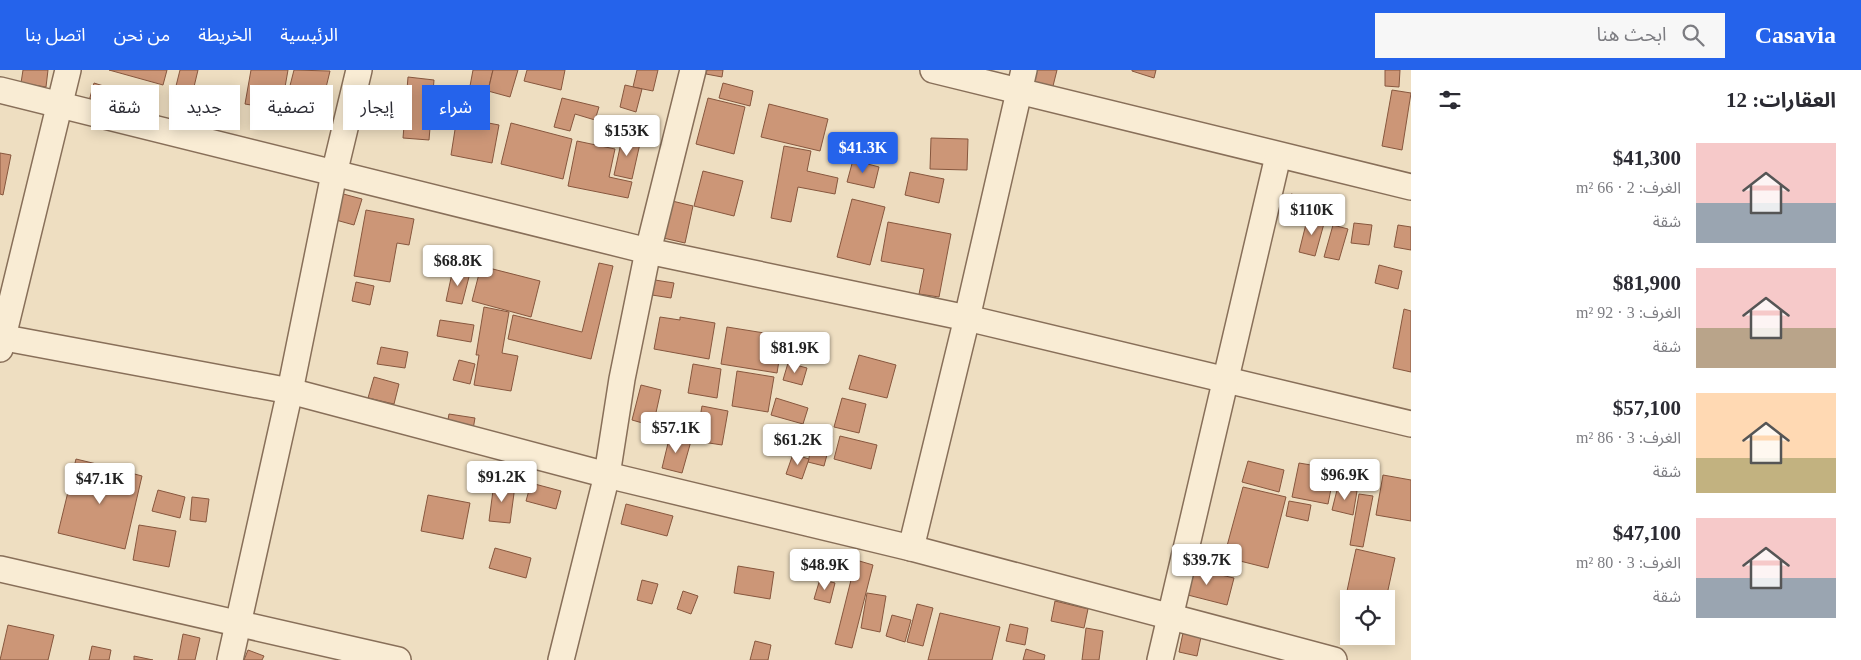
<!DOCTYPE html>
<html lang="ar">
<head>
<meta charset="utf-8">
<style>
  :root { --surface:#fff; --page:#f7f7f7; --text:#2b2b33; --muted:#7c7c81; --accent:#2563eb }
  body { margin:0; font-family:"Times New Roman","Noto Sans Arabic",serif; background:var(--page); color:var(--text); direction:rtl; height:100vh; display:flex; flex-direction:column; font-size:19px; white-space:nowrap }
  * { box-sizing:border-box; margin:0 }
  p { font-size:16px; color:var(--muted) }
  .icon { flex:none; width:28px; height:28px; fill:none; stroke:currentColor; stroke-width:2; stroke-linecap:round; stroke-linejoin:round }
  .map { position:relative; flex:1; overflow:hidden; direction:ltr }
  .panel { display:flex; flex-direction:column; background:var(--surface); width:450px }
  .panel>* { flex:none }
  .guide { position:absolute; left:15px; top:15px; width:475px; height:45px; direction:rtl; display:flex; gap:10px }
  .buttons { position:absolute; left:1340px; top:520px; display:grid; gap:10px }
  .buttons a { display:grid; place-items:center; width:55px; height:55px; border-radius:0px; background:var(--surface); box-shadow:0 2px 12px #0003; font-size:25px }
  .price { position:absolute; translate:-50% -42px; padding:0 11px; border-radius:5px; background:#fff; color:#222; font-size:16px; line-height:32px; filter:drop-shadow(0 1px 2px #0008) }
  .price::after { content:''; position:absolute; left:50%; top:30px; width:15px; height:11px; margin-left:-8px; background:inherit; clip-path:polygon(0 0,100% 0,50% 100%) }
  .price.active { background:var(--accent); color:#fff }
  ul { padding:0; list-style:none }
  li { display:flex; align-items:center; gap:15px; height:125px; padding:0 25px }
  li span { display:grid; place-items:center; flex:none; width:140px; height:100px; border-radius:0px; color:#555 }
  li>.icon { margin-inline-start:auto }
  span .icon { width:60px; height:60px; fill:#fffc; stroke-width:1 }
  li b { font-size:21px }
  h2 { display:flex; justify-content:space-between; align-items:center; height:60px; padding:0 25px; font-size:21px }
  .tag { padding:0 18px; border-radius:0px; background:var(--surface); box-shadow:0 2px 12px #0003; font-size:18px; line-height:45px }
  .tag.active { background:var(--accent); color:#fff }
  header { display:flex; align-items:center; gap:30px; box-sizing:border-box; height:70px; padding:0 25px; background:var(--accent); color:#fff }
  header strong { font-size:24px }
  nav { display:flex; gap:28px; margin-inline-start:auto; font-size:18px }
  .search { width:350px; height:45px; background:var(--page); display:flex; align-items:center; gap:12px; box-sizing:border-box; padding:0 18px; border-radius:0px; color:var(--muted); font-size:19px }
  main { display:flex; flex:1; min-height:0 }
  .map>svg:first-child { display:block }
</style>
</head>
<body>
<header>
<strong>Casavia</strong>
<div class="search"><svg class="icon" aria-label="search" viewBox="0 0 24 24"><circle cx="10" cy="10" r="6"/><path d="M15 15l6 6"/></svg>ابحث هنا</div>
<nav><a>الرئيسية</a><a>الخريطة</a><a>من نحن</a><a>اتصل بنا</a></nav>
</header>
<main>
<section class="panel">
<h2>العقارات: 12<svg class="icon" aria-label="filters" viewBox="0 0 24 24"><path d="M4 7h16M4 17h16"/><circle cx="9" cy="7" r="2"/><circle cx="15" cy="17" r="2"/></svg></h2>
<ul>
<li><span style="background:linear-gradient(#f6c9c9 60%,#9aa5b1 0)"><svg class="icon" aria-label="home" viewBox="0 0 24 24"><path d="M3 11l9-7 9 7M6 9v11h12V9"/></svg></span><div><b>$41,300</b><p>الغرف: 2 · 66 m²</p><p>شقة</p></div></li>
<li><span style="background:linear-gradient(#f6c9c9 60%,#b9a48a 0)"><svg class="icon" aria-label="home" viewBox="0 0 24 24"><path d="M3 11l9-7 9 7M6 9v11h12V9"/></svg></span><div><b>$81,900</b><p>الغرف: 3 · 92 m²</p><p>شقة</p></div></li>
<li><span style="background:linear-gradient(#ffd9b3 65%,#c2b280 0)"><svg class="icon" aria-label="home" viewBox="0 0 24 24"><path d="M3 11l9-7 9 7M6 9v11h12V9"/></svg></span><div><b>$57,100</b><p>الغرف: 3 · 86 m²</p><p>شقة</p></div></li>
<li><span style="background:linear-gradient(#f6c9c9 60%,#9aa5b1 0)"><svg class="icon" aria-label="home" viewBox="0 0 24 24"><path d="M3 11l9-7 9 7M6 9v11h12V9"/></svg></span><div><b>$47,100</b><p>الغرف: 3 · 80 m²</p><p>شقة</p></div></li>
</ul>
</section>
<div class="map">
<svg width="1411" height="590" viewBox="0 0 1411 590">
  <rect width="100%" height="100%" fill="#eedec1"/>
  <g fill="#cc9677" stroke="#87573e">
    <polygon points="23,0 48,0 46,17 21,13"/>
    <polygon points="109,0 167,0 163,15"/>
    <polygon points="180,0 198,0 193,21 176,16"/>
    <polygon points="251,0 288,0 281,40 245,34"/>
    <polygon points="294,0 330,1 317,55 282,47"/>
    <polygon points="473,0 493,0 488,20 470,16"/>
    <polygon points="493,0 518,0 510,27 488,21"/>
    <polygon points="527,0 565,0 561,20 524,11"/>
    <polygon points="637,0 658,0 653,21 633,17"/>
    <polygon points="707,0 723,0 722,7 706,4"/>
    <polygon points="1036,0 1057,0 1052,20 1033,15"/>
    <polygon points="1132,0 1156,0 1154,8 1132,1"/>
    <polygon points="1385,0 1400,0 1399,17 1385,16"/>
    <polygon points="408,7 434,10 429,70 403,68"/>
    <polygon points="94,13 110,18 105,35 89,31"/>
    <polygon points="723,13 753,21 750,36 719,28"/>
    <polygon points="625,15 642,19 636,42 620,37"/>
    <polygon points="1392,20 1411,23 1402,80 1382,76"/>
    <polygon points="562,28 599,37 595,50 575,44 570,61 554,57"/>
    <polygon points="708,28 745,37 734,84 696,74"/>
    <polygon points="769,34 828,49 820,81 761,67"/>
    <polygon points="457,47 499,55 492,93 451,85"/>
    <polygon points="511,53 572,69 563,109 501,94"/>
    <polygon points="623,64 641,69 632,109 614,105"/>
    <polygon points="931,68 968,69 967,100 930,99"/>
    <polygon points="577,71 615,79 609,107 632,112 628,128 568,116"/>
    <polygon points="784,76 811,81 807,101 838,108 835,124 798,117 791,152 771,148"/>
    <polygon points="0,83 11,85 3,125 0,124"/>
    <polygon points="853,90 879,97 874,118 847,112"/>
    <polygon points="703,101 743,111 734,146 694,136"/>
    <polygon points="910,102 944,109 939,133 905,125"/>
    <polygon points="332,121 362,129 354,155 325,147"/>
    <polygon points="1291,124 1304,127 1296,152 1284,148"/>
    <polygon points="852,129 885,137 870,195 837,187"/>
    <polygon points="668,130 693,136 685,173 659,167"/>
    <polygon points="366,140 414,149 409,175 397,173 390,212 354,206"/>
    <polygon points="1308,146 1325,150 1315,186 1299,182"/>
    <polygon points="888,152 951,164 939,227 919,224 924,199 881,191"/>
    <polygon points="1354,153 1372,155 1369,175 1351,173"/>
    <polygon points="1333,155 1348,159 1339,190 1324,187"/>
    <polygon points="1398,155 1411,157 1411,180 1394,177"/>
    <polygon points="599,193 613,196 591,289 508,269 513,245 582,262"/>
    <polygon points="1379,195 1402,201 1398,219 1375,213"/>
    <polygon points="481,196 540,211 531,247 472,231"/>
    <polygon points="453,199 470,203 462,234 446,231"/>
    <polygon points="655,210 674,213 671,228 652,225"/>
    <polygon points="356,212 374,216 370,235 352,231"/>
    <polygon points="484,237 509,242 502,283 518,286 511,321 474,315 479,285 476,285"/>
    <polygon points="1404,239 1411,241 1411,302 1393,298"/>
    <polygon points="660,247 680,250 680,247 715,253 709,289 654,279"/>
    <polygon points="440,250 474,255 471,272 437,266"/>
    <polygon points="727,257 783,266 777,303 721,294"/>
    <polygon points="381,277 408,282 405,298 377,294"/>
    <polygon points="859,285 896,295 887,328 849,319"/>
    <polygon points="459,290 475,294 470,314 453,310"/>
    <polygon points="788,293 807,298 802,315 783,310"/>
    <polygon points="693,294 721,299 717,328 688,323"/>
    <polygon points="737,301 774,307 768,342 732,336"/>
    <polygon points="374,307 399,314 394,334 368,328"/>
    <polygon points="641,315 661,320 653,356 632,350"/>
    <polygon points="776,328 808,338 803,354 771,345"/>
    <polygon points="842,328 866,334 859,363 834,357"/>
    <polygon points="702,336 728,341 722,375 696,371"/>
    <polygon points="449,344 475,348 472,365 446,361"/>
    <polygon points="815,362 832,366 824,396 808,392"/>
    <polygon points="670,365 691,371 682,403 662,398"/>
    <polygon points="840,366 877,375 871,399 834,389"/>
    <polygon points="793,384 809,389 802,409 786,404"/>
    <polygon points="76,389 109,397 103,421 110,423 116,399 142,406 125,479 58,463"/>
    <polygon points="1248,391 1284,400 1279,422 1242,412"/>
    <polygon points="1299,393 1335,399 1328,434 1292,427"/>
    <polygon points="1383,405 1411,410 1411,451 1376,445"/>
    <polygon points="494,413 515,416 510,453 489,451"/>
    <polygon points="531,413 561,421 556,439 526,431"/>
    <polygon points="1338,416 1357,421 1353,445 1332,440"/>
    <polygon points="1243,417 1286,427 1268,498 1224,487"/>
    <polygon points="158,420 185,427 180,448 152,441"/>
    <polygon points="1359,424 1373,426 1363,477 1350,475"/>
    <polygon points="428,425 470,433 463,469 421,461"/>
    <polygon points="192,427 209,429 206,452 190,450"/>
    <polygon points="1289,431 1311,435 1308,451 1286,446"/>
    <polygon points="626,434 673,446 667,466 621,454"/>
    <polygon points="139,455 176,461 169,497 133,490"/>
    <polygon points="495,478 531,488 526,508 489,498"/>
    <polygon points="1356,479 1395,488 1386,529 1347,521"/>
    <polygon points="856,490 873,495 852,578 835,574"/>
    <polygon points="738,496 774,502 770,529 734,523"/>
    <polygon points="1186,497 1234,508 1227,535 1180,523"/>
    <polygon points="820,509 835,513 830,533 814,529"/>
    <polygon points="642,510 658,514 652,534 637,530"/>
    <polygon points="683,521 698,526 691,544 677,539"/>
    <polygon points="867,523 886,526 880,562 861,558"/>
    <polygon points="1055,531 1088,539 1084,558 1051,551"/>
    <polygon points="917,534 933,538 923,576 907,572"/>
    <polygon points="940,543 1000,557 992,590 928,590"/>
    <polygon points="892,545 911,550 905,572 886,566"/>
    <polygon points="1010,554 1028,558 1025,575 1006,571"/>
    <polygon points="8,555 54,565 48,590 0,590"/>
    <polygon points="1086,558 1103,561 1099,590 1082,590"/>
    <polygon points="1183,563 1201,567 1197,586 1179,582"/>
    <polygon points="183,564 200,568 195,590 178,590"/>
    <polygon points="755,571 771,575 768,590 750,590"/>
    <polygon points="92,576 111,580 109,590 89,590"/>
    <polygon points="1026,579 1045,585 1044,590 1023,590"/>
    <polygon points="248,580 264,586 262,590 244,590"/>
    <polygon points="134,586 153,590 134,590"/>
  </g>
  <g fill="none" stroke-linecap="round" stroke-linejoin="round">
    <defs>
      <g id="street">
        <polyline points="933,0 1411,117"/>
        <polyline points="0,20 648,181 967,248 1411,354"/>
        <polyline points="0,267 290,321 607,405 911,478 1334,590"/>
        <polyline points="0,279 68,0"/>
        <polyline points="911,478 967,248 1024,0"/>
        <polyline points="0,499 398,590"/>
        <polyline points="230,590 290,321 334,104 359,0"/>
        <polyline points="561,590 607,405 622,309 648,181 693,0"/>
        <polyline points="1160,590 1278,86"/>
      </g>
    </defs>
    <use href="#street" stroke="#886f59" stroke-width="28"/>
    <use href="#street" stroke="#f9ecd4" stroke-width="25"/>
  </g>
</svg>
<div class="buttons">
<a><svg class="icon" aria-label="locate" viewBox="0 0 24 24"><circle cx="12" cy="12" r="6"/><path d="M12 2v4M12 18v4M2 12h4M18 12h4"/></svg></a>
</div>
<b class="price" style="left:627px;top:87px">$153K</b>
<b class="price active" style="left:863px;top:104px">$41.3K</b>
<b class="price" style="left:1312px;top:166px">$110K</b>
<b class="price" style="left:458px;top:217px">$68.8K</b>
<b class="price" style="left:795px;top:304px">$81.9K</b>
<b class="price" style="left:676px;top:384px">$57.1K</b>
<b class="price" style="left:798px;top:396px">$61.2K</b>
<b class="price" style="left:1345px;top:431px">$96.9K</b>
<b class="price" style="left:502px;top:433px">$91.2K</b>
<b class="price" style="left:100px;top:435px">$47.1K</b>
<b class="price" style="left:1207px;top:516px">$39.7K</b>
<b class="price" style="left:825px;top:521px">$48.9K</b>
<div class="guide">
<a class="tag active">شراء</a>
<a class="tag">إيجار</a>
<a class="tag">تصفية</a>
<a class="tag">جديد</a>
<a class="tag">شقة</a>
</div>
</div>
</main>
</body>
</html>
